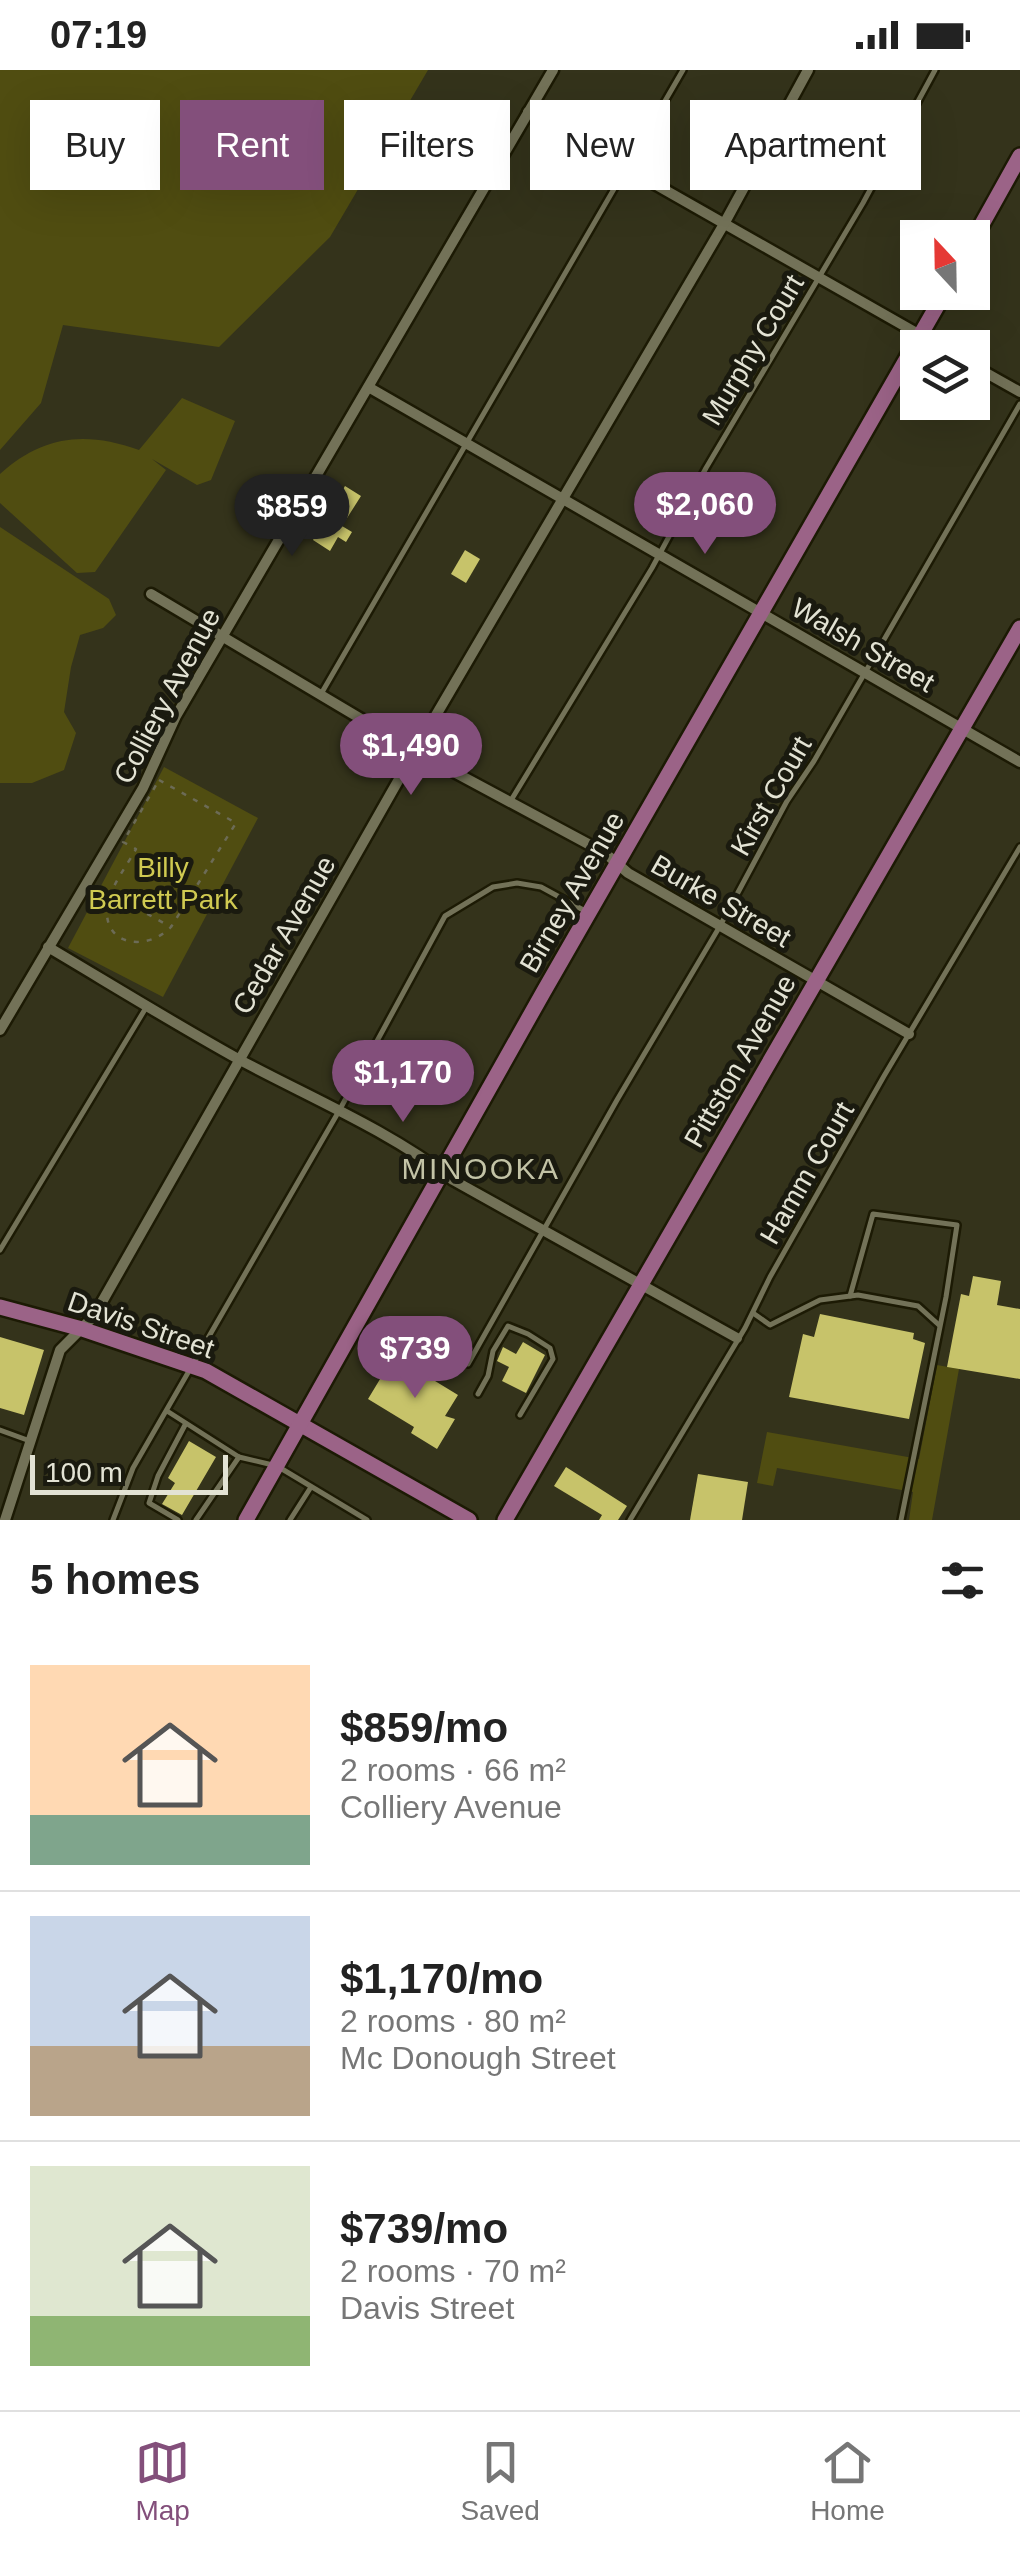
<!DOCTYPE html>
<html lang="en">
<head>
<meta charset="utf-8">
<style>
  :root { --surface:#fff; --page:#f6f6f6; --text:#222; --muted:#767676; --line:#e0e0e0; --accent:#834f7b }
  body { margin:0; font-family:Helvetica,sans-serif; background:var(--page); color:var(--text); height:100vh; display:flex; flex-direction:column; font-size:38px; white-space:nowrap }
  * { box-sizing:border-box; margin:0 }
  p { font-size:32px; color:var(--muted) }
  .icon { flex:none; width:55px; height:55px; fill:none; stroke:currentColor; stroke-width:2; stroke-linecap:round; stroke-linejoin:round }
  .map { position:relative; height:1450px; overflow:hidden }
  .panel { display:flex; flex-direction:column; background:var(--surface); flex:1 }
  .panel>* { flex:none }
  .banner { position:absolute; left:30px; top:30px; width:960px; height:90px; display:flex; gap:20px }
  .needle { width:65px; rotate:338deg }
  .buttons { position:absolute; left:900px; top:150px; display:grid; gap:20px }
  .buttons a { display:grid; place-items:center; width:90px; height:90px; border-radius:0px; background:var(--surface); box-shadow:0 10px 40px #0002; font-size:50px }
  .scale { position:absolute; left:30px; bottom:25px; width:198px; box-sizing:border-box; padding-left:10px; border:5px solid #e3e3d4; border-top:0; font-size:28px; line-height:35px; white-space:nowrap; color:#e3e3d4; -webkit-text-stroke:8px #1a1a0f; paint-order:stroke }
  .price { position:absolute; translate:-50% -85px; padding:0 22px; border-radius:35px; background:var(--accent); color:#fff; font-size:32px; line-height:65px; filter:drop-shadow(0 2px 5px #0008) }
  .price::after { content:''; position:absolute; left:50%; top:60px; width:30px; height:22px; margin-left:-15px; background:inherit; clip-path:polygon(0 0,100% 0,50% 100%) }
  .price.active { background:#222; color:#fff }
  ul { padding:0; list-style:none }
  li { display:flex; align-items:center; gap:30px; height:250px; padding:0 30px }
  li+li { border-top:2px solid var(--line) }
  li span { display:grid; place-items:center; flex:none; width:280px; height:200px; border-radius:0px; color:#555 }
  li>.icon { margin-inline-start:auto }
  span .icon { width:120px; height:120px; fill:#fffc; stroke-width:1 }
  li b { font-size:42px }
  h2 { display:flex; justify-content:space-between; align-items:center; height:120px; padding:0 30px; font-size:42px }
  .chip { padding:0 35px; border-radius:0px; background:var(--surface); box-shadow:0 10px 40px #0002; font-size:35px; line-height:90px }
  .chip.active { background:var(--accent); color:#fff }
  .status { display:flex; justify-content:space-between; align-items:center; height:70px; padding:0 50px; background:var(--surface); direction:ltr }
  .status svg { height:28px; fill:currentColor }
  .tab-bar { display:flex; justify-content:space-around; align-items:center; height:140px; border-top:2px solid var(--line); background:var(--surface); font-size:28px; color:var(--muted) }
  .tab-bar a { display:grid; justify-items:center; gap:5px }
  .tab-bar .active { color:var(--accent) }
  .map>svg:first-child { display:block }
</style>
</head>
<body>
<div class="status"><b>07:19</b><svg viewBox="0 0 49 12"><path d="M0 12V9h3v3zM5 12V6h3v6zM10 12V3h3v9zM15 12V0h3v12zM26 1h20v11H26zM47 4h2v5h-2z"/></svg></div>
<div class="map">
<svg width="1020" height="1450" viewBox="0 0 1020 1450">
  <rect width="100%" height="100%" fill="#34331b"/>
  <g fill="#504d11">
    <polygon points="0,0 428,0 330,167 219,277 63,255 41,333 0,380"/>
    <path d="M182,328L235,351L211,410L197,415L152,389L166,400L95,502L77,503L0,433V404C43,365 86,361 139,380Z"/>
    <polygon points="0,457 109,529 116,545 103,558 80,565 71,597 64,642 76,663 64,700 32,713 0,713"/>
    <polygon points="164,697 258,748 163,927 68,878"/>
    <polygon points="937,1295 959,1299 932,1450 909,1450 913,1422 777,1398 773,1416 757,1413 767,1362 919,1389"/>
  </g>
  <g fill="#c7c36a">
    <polygon points="345,416 361,426 342,456 352,462 346,472 338,467 330,481 313,470"/>
    <polygon points="465,480 480,489 466,513 451,504"/>
    <polygon points="973,1206 1001,1211 997,1235 1020,1239 1020,1309 947,1297 961,1224 969,1226"/>
    <polygon points="820,1244 914,1263 913,1269 925,1273 909,1349 789,1327 803,1264 814,1267"/>
    <polygon points="0,1267 44,1280 24,1345 0,1338"/>
    <polygon points="523,1272 545,1285 526,1323 502,1311 509,1297 497,1291 503,1277 516,1284"/>
    <polygon points="394,1286 458,1325 445,1346 455,1349 437,1379 411,1363 414,1357 368,1329"/>
    <polygon points="189,1371 216,1387 182,1445 162,1434 175,1413 168,1408"/>
    <polygon points="566,1397 627,1436 618,1450 599,1450 602,1445 554,1416"/>
    <polygon points="698,1404 748,1412 742,1450 690,1450"/>
  </g>
  <g fill="none" stroke-linecap="round" stroke-linejoin="round">
    <defs>
      <g id="service">
        <polyline points="321,624 683,0"/>
        <polyline points="510,732 652,498 706,398 863,133 935,0"/>
        <polyline points="0,1180 147,936"/>
        <polyline points="850,1226 873,1144 957,1155 946,1227 901,1450"/>
        <polyline points="753,1243 770,1255 820,1230 858,1225 918,1236 939,1255"/>
        <polyline points="468,1294 617,1030 720,856 787,731 814,691 1020,334"/>
        <polyline points="478,1324 488,1306 493,1281 508,1256 528,1264 550,1278 553,1289 520,1345"/>
        <polyline points="167,1341 239,1387 277,1396 367,1450"/>
        <polyline points="0,1360 30,1371"/>
        <polyline points="113,1450 133,1398 339,1041 445,846 493,817 517,813 541,817 587,842"/>
        <polyline points="178,1450 149,1433 158,1406 185,1355"/>
        <polyline points="196,1450 239,1387"/>
        <polyline points="290,1450 311,1417"/>
        <polyline points="630,1450 745,1258 770,1207 884,1006 1020,777"/>
      </g>
      <g id="minor">
        <polyline points="528,42 943,278"/>
        <polyline points="972,295 1020,322"/>
        <polyline points="370,318 1020,692"/>
        <polyline points="151,524 415,681 605,783 628,803 909,964"/>
        <path d="M48,877C112,915 175,954 240,990C311,1028 388,1060 453,1110L737,1268"/>
        <polyline points="0,960 143,718 176,646 553,0"/>
        <polyline points="5,1450 60,1280 94,1246 415,681 724,154 808,0"/>
      </g>
      <g id="primary">
        <polyline points="972,172 1020,86"/>
        <polyline points="0,1237 82,1259 206,1301 469,1450"/>
        <polyline points="246,1450 544,921 945,222"/>
        <polyline points="505,1450 1020,558"/>
      </g>
    </defs>
    <use href="#service" stroke="#1c1a04" stroke-width="10"/>
    <use href="#minor" stroke="#1c1a04" stroke-width="15"/>
    <use href="#primary" stroke="#1c1a04" stroke-width="20"/>
    <g stroke="#6c6b56" stroke-width="2.5" stroke-dasharray="5 8" stroke-linecap="butt">
      <path d="M159,710L236,753L171,857C148,881 104,877 107,838C109,818 127,796 136,779L123,772Z"/>
      <polyline points="113,825 171,857"/>
    </g>
    <use href="#service" stroke="#737258" stroke-width="5"/>
    <use href="#minor" stroke="#737258" stroke-width="10"/>
    <use href="#primary" stroke="#9b6387" stroke-width="15"/>
  </g>
  <g text-anchor="middle" dominant-baseline="central" stroke-width="10" stroke-linejoin="round" paint-order="stroke">
    <g font-size="28" fill="#e3e3d4" stroke="#1a1a0f">
      <text transform="translate(753 280) rotate(-59)">Murphy Court</text>
      <text transform="translate(863 575) rotate(30)">Walsh Street</text>
      <text transform="translate(167 626) rotate(-62)">Colliery Avenue</text>
      <text transform="translate(771 726) rotate(-60)">Kirst Court</text>
      <text transform="translate(572 822) rotate(-60)">Birney Avenue</text>
      <text transform="translate(721 831) rotate(30)">Burke Street</text>
      <text transform="translate(284 865) rotate(-60)">Cedar Avenue</text>
      <text transform="translate(740 991) rotate(-60)">Pittston Avenue</text>
      <text transform="translate(807 1103) rotate(-60)">Hamm Court</text>
      <text transform="translate(141 1255) rotate(19)">Davis Street</text>
    </g>
    <g font-size="28" fill="#d0ca51" stroke="#1a1a0f">
      <text x="163" y="797">Billy<tspan x="163" dy="32">Barrett Park</tspan></text>
    </g>
    <g font-size="30" letter-spacing="2.5" fill="#c3c3a6" stroke="#1a1a0f">
      <text x="481" y="1098">MINOOKA</text>
    </g>
  </g>
</svg>
<div class="buttons">
<a><svg class="needle" viewBox="-14 -14 28 28"><path d="M0-13l5 13h-10z" fill="#e53935"/><path d="M0 13l5-13h-10z" fill="#767676"/></svg></a>
<a><svg class="icon" aria-label="layers" viewBox="0 0 24 24"><path d="M12 4l9 5-9 5-9-5zM3 14l9 5 9-5"/></svg></a>
</div>
<div class="scale">100 m</div>
<b class="price" style="left:705px;top:487px">$2,060</b>
<b class="price active" style="left:292px;top:489px">$859</b>
<b class="price" style="left:411px;top:728px">$1,490</b>
<b class="price" style="left:403px;top:1055px">$1,170</b>
<b class="price" style="left:415px;top:1331px">$739</b>
<div class="banner">
<a class="chip">Buy</a>
<a class="chip active">Rent</a>
<a class="chip">Filters</a>
<a class="chip">New</a>
<a class="chip">Apartment</a>
</div>
</div>
<section class="panel">
<h2>5 homes<svg class="icon" aria-label="filters" viewBox="0 0 24 24"><path d="M4 7h16M4 17h16"/><circle cx="9" cy="7" r="2"/><circle cx="15" cy="17" r="2"/></svg></h2>
<ul>
<li><span style="background:linear-gradient(#ffd9b3 75%,#7fa58c 0)"><svg class="icon" aria-label="home" viewBox="0 0 24 24"><path d="M3 11l9-7 9 7M6 9v11h12V9"/></svg></span><div><b>$859/mo</b><p>2 rooms · 66 m²</p><p>Colliery Avenue</p></div></li>
<li><span style="background:linear-gradient(#c9d6e8 65%,#b9a48a 0)"><svg class="icon" aria-label="home" viewBox="0 0 24 24"><path d="M3 11l9-7 9 7M6 9v11h12V9"/></svg></span><div><b>$1,170/mo</b><p>2 rooms · 80 m²</p><p>Mc Donough Street</p></div></li>
<li><span style="background:linear-gradient(#dfe7d0 75%,#8fb573 0)"><svg class="icon" aria-label="home" viewBox="0 0 24 24"><path d="M3 11l9-7 9 7M6 9v11h12V9"/></svg></span><div><b>$739/mo</b><p>2 rooms · 70 m²</p><p>Davis Street</p></div></li>
</ul>
</section>
<nav class="tab-bar">
<a class="active"><svg class="icon" aria-label="map" viewBox="0 0 24 24"><path d="M3 6l6-2 6 2 6-2v14l-6 2-6-2-6 2zM9 4v14M15 6v14"/></svg>Map</a>
<a><svg class="icon" aria-label="saved" viewBox="0 0 24 24"><path d="M7 4h10v16l-5-4-5 4z"/></svg>Saved</a>
<a><svg class="icon" aria-label="home" viewBox="0 0 24 24"><path d="M3 11l9-7 9 7M6 9v11h12V9"/></svg>Home</a>
</nav>
</body>
</html>
